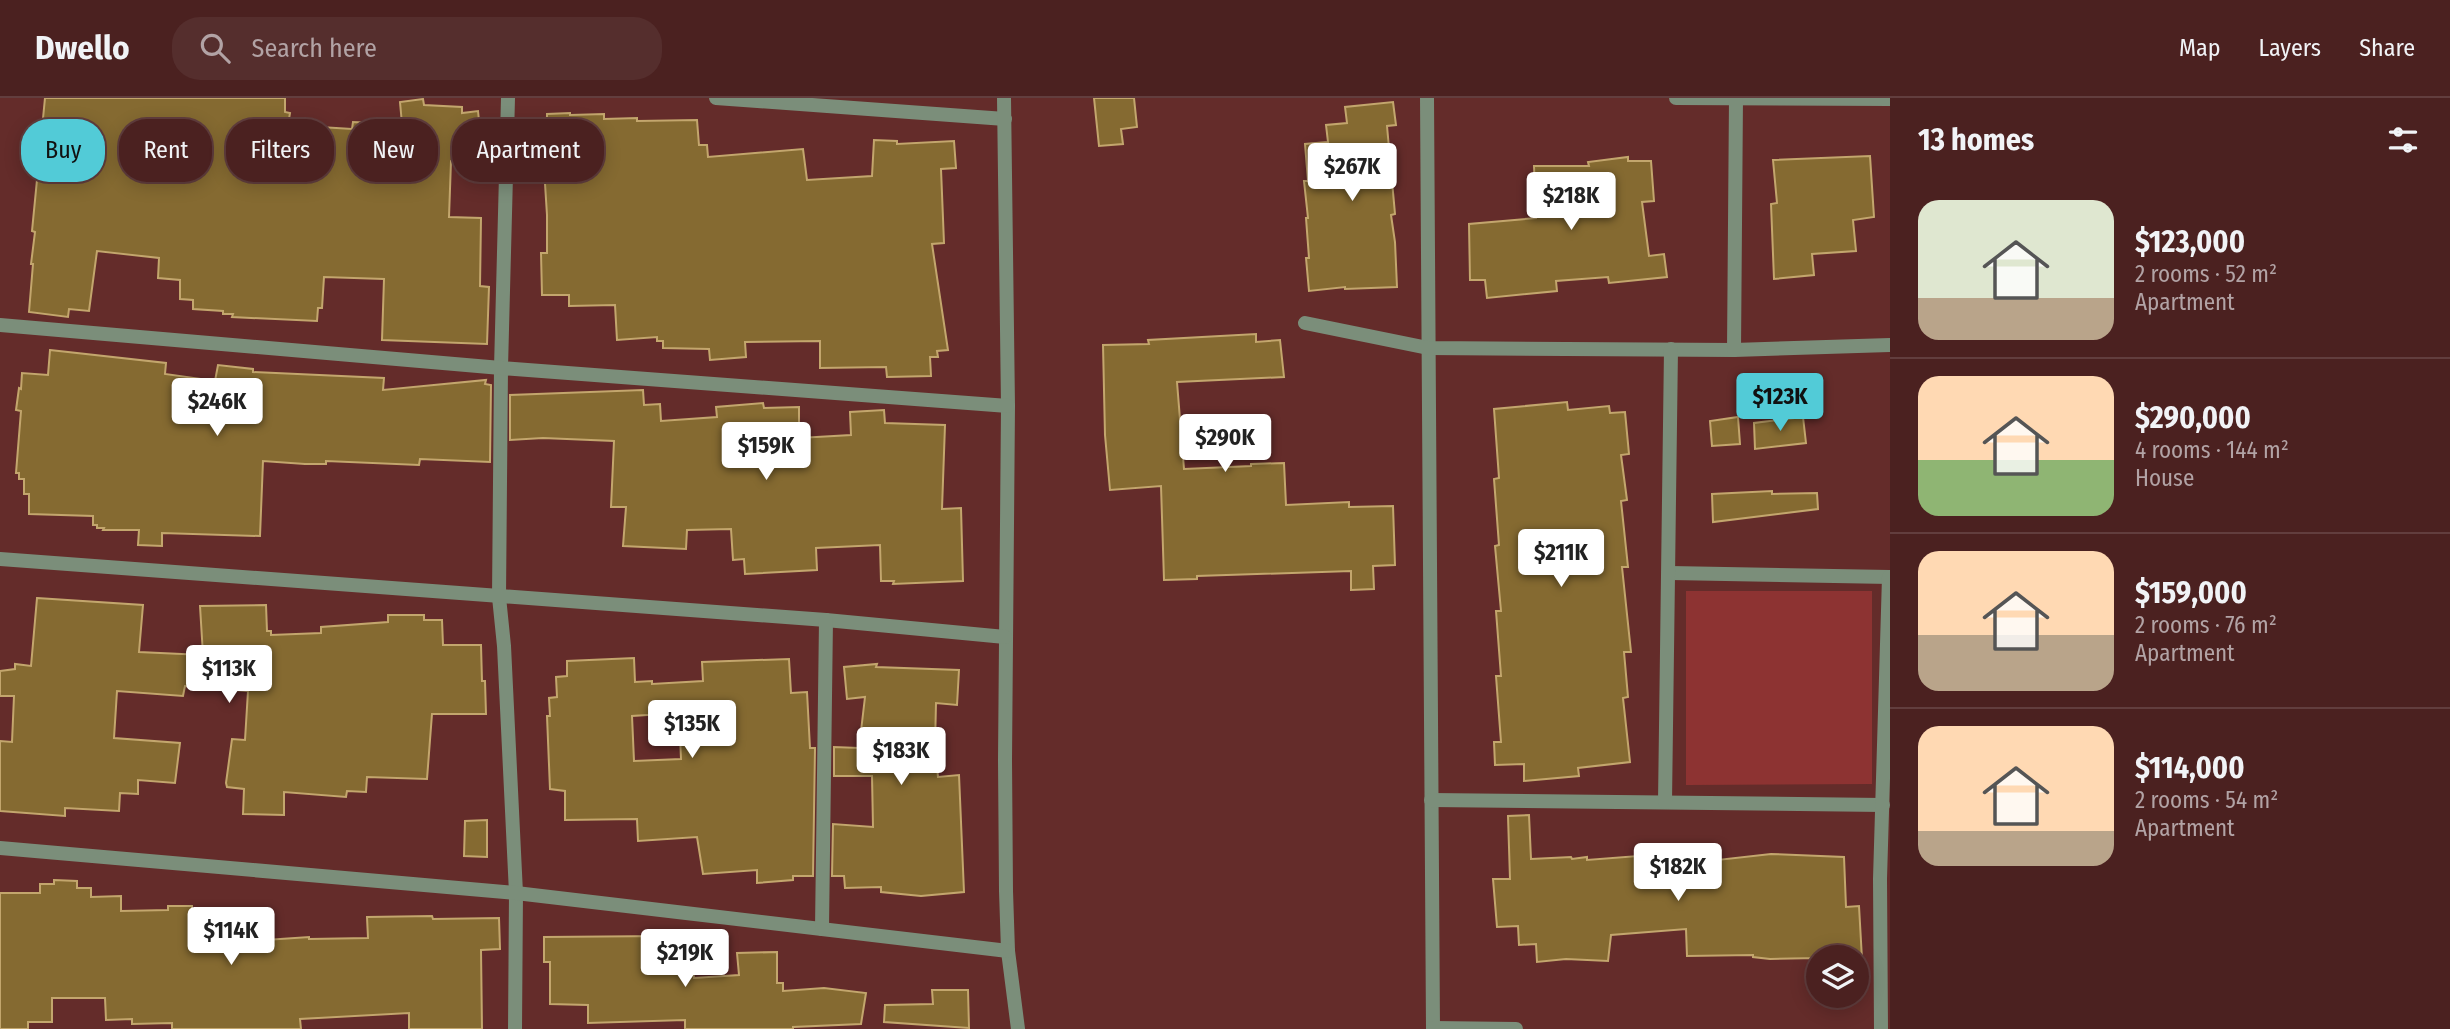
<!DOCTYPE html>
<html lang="en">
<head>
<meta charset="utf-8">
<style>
  :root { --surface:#4b2120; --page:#552e2d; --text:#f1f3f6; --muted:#b2a3a5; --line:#623e3e; --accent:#52cbd7 }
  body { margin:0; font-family:"Fira Sans Condensed",sans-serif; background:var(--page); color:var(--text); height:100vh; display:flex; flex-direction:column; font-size:26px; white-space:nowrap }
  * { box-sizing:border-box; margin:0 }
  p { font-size:23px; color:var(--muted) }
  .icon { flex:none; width:38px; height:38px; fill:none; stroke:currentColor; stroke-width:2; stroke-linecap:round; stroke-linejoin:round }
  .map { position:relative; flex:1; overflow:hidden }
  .side { display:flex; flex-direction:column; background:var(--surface); width:560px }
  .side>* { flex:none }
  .banner { position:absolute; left:21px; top:21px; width:665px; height:63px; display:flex; gap:14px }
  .fabs { position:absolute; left:1806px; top:847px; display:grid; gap:14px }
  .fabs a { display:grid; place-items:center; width:63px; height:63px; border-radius:50%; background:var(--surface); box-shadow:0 4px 18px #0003,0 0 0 2px var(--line); font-size:35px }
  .price { position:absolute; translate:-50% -60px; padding:0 16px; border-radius:7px; background:#fff; color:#222; font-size:23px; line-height:46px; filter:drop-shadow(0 2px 4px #0008) }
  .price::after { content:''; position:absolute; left:50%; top:42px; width:21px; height:16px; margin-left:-10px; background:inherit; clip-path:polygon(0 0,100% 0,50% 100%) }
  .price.on { background:var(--accent); color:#111 }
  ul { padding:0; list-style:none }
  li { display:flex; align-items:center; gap:21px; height:175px; padding:0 28px }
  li+li { border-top:2px solid var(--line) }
  li span { display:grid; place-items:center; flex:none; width:196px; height:140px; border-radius:21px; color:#555 }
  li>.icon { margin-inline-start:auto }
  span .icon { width:84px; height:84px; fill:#fffc; stroke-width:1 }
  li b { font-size:30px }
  h2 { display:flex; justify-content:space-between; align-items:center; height:84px; padding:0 28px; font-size:30px }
  .chip { padding:0 24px; border-radius:28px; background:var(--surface); box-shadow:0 4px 18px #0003,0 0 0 2px var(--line); font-size:24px; line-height:63px }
  .chip.on { background:var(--accent); color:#111 }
  header { display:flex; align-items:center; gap:42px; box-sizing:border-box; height:98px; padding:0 35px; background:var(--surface); border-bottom:2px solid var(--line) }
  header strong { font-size:33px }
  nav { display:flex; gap:38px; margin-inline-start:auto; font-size:24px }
  .search { width:490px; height:63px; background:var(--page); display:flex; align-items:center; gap:18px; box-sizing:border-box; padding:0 24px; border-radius:28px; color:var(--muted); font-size:26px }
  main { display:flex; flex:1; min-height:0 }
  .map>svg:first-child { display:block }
</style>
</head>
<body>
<header>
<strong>Dwello</strong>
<div class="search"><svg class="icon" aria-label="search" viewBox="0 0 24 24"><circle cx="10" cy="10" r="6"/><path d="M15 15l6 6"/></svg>Search here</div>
<nav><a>Map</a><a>Layers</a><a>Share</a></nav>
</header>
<main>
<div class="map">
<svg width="1890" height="931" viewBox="0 0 1890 931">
  <rect width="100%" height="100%" fill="#642c2a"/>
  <polygon fill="#8d3332" points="1686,493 1872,493 1872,686 1686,687"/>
  <g fill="#856a31" stroke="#c3a66d" stroke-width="2" fill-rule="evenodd">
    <polygon points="45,0 285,0 285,14 290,15 288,27 352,31 353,24 402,26 400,4 423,1 424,7 462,9 462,15 478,13 483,61 451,63 449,119 481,120 480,188 489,189 487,246 382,242 384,181 324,179 322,210 318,210 317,223 232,219 233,216 223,216 223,213 193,211 193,202 180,201 180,182 158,180 159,160 97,153 89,213 69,211 68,219 29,214 33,166 31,166 35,134 32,133"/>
    <polygon points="1094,0 1134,0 1137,29 1121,31 1123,46 1099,48"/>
    <polygon points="1393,4 1396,27 1387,28 1395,116 1391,117 1395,144 1397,189 1345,191 1345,189 1309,193 1306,160 1309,160 1306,120 1308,120 1304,83 1308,83 1305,46 1328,44 1326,27 1347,25 1345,9"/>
    <polygon points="570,15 570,17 604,16 604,21 637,20 637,23 697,22 699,47 707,47 708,59 803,51 807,82 872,78 874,42 897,43 897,46 954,43 956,70 941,71 944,145 932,146 948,252 937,253 938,259 930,259 931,278 887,279 886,269 820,270 820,243 745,244 746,259 710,262 709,251 663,250 663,243 657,243 657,239 617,242 615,207 569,208 569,197 542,197 541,155 547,155 547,117 544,70 546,70 547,16"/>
    <polygon points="1870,58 1874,119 1853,122 1856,153 1812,156 1814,177 1774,181 1771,106 1777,105 1773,62"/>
    <polygon points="1628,59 1628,63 1651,63 1654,103 1642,104 1649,158 1664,156 1667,179 1609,185 1608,179 1556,183 1557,193 1487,200 1485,182 1470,182 1469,126 1536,120 1534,68 1589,68 1588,64"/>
    <polygon points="1256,236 1256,244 1280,242 1284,279 1177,284 1184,371 1251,368 1251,366 1284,365 1286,407 1349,404 1349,409 1393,408 1395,467 1373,468 1374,491 1351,492 1351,473 1197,478 1197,481 1164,482 1161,388 1110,392 1105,337 1103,247 1149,246 1148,242"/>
    <polygon points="50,252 166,265 165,276 215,283 218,267 253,271 253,274 384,280 383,292 486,282 485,286 491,287 490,364 420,361 419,367 326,363 326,366 305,366 263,363 260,438 162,435 162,448 138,447 139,432 103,432 104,430 97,430 97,427 93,427 93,418 29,416 29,396 24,396 24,381 19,381 19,375 16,375 21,313 16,312 19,290 21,291 22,275 48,277"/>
    <polygon points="643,292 644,307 660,306 661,323 717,319 716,309 763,305 764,310 799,309 799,340 851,337 850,314 884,312 885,325 945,327 942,411 961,410 963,483 893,486 894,483 881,483 880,447 816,450 817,472 745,476 744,461 733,462 731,431 687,432 686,451 623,448 626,409 611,409 614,343 543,340 510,342 510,297"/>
    <polygon points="1567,304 1568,312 1609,308 1610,315 1625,314 1629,356 1621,357 1627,402 1621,403 1628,469 1622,469 1631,554 1624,554 1628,599 1623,600 1630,664 1578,670 1579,678 1524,683 1524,666 1495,667 1494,644 1501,644 1496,578 1501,578 1496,513 1501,513 1495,448 1499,447 1494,381 1499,380 1494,311"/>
    <polygon points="1738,319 1740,346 1712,348 1710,323"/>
    <polygon points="1803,319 1806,345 1755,351 1754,325"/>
    <polygon points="1772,393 1772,396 1817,395 1818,411 1713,424 1712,396"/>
    <polygon points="37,500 143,507 139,554 203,557 200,508 266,507 267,533 271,533 271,537 321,535 321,529 388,524 388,517 424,517 424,522 442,522 443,547 481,547 482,583 485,583 486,616 432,616 427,681 367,679 366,694 347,693 346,699 284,694 284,717 243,716 244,691 227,689 226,685 232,641 245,642 248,593 185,588 183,598 117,593 114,640 180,645 175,685 138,682 138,696 120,695 119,713 65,710 65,718 0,713 0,643 12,644 14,598 0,598 0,573 15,571 15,566 31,568"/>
    <path d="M634,560L635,584L652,583V586L703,583L702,564L789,561L791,595L807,594L810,650H815L813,778H793V782L757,785V772L703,776L697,739L638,743L637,721L565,722V693L550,691L547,618H550L549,600L557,599L556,579L567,578V563ZM679,615L681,661L634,663L632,618Z"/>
    <polygon points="877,566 876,569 959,572 957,607 936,605 935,648 938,679 959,677 964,794 921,798 881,794 881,789 845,790 844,778 832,778 833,726 873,729 872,678 834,678 834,649 859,650 865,599 847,601 844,569"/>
    <polygon points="1529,717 1531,761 1571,759 1572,761 1587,759 1587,762 1638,758 1639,762 1701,755 1702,760 1718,759 1718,762 1771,756 1844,759 1846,809 1859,808 1862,861 1818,859 1817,863 1817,860 1770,861 1753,859 1753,857 1687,858 1686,831 1611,837 1608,863 1566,861 1537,864 1536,846 1519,847 1518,828 1497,829 1493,781 1510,781 1508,718"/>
    <polygon points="487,722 487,759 464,758 465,723"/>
    <polygon points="54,782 77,783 77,790 91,790 91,799 121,798 121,813 168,812 168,808 192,808 192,839 235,838 235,844 309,839 309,841 368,840 367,819 432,818 433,821 499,820 500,851 481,852 482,931 409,931 409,915 300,921 301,931 172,931 172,925 132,926 132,921 106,922 105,900 52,900 52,924 28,924 28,931 0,931 0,795 40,795 40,786 54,786"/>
    <polygon points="662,838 661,871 693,870 694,880 739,877 737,855 777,854 777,885 783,885 783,893 824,890 866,895 861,926 793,929 793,931 685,931 685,922 588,925 588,907 550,906 550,864 544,864 544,839"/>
    <polygon points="932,892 968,892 969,930 884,924 885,907 933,906"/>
  </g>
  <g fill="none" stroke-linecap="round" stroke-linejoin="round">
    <g stroke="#7b8e7a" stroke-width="14">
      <polyline points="508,0 501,270 499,499 504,548 516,795 515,931"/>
      <polyline points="716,0 1005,21"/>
      <polyline points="1004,0 1008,308 1005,662 1006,793 1008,853 1018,931"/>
      <polyline points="1427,0 1433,931"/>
      <polyline points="1676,0 1890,1"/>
      <polyline points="1305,225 1428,250 1734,252 1890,247"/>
      <polyline points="0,227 501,270 1008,308"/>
      <polyline points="1734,252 1736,0"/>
      <polyline points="0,461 826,522 1005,539"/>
      <polyline points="1670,475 1890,479"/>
      <polyline points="1431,702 1883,707"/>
      <polyline points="1665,704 1671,251"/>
      <polyline points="0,750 516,795 1008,853"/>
      <polyline points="822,831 826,522"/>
      <polyline points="1433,930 1516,931"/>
      <polyline points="1881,931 1880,781 1889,479"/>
    </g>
  </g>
</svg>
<div class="fabs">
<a><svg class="icon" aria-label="layers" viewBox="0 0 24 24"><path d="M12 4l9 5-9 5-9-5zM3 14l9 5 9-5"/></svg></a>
</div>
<b class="price" style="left:1352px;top:105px">$267K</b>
<b class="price" style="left:1571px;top:134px">$218K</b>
<b class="price on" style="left:1780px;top:335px">$123K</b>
<b class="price" style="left:217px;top:340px">$246K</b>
<b class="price" style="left:1225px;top:376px">$290K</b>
<b class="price" style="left:766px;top:384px">$159K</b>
<b class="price" style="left:1561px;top:491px">$211K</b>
<b class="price" style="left:229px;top:607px">$113K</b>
<b class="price" style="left:692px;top:662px">$135K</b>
<b class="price" style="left:901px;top:689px">$183K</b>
<b class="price" style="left:1678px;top:805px">$182K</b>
<b class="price" style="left:231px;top:869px">$114K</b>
<b class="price" style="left:685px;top:891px">$219K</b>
<div class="banner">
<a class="chip on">Buy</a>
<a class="chip">Rent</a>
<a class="chip">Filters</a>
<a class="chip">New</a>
<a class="chip">Apartment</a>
</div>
</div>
<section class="side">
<h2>13 homes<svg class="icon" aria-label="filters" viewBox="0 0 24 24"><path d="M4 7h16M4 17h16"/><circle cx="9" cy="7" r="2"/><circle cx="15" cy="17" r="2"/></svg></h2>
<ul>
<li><span style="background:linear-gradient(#dfe7d0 70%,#b9a48a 0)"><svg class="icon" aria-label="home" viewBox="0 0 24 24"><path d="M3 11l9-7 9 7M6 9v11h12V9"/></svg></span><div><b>$123,000</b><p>2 rooms · 52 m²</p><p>Apartment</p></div></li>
<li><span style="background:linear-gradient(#ffd9b3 60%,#8fb573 0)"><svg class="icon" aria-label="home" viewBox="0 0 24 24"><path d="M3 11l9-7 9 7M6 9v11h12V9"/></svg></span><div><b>$290,000</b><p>4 rooms · 144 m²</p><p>House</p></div></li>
<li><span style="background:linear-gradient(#ffd9b3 60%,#b9a48a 0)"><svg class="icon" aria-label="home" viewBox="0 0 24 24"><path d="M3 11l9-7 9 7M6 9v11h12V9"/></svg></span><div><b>$159,000</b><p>2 rooms · 76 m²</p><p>Apartment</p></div></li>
<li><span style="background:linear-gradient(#ffd9b3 75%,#b9a48a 0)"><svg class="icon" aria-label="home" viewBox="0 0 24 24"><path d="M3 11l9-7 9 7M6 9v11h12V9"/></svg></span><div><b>$114,000</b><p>2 rooms · 54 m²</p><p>Apartment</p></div></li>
</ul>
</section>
</main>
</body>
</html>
